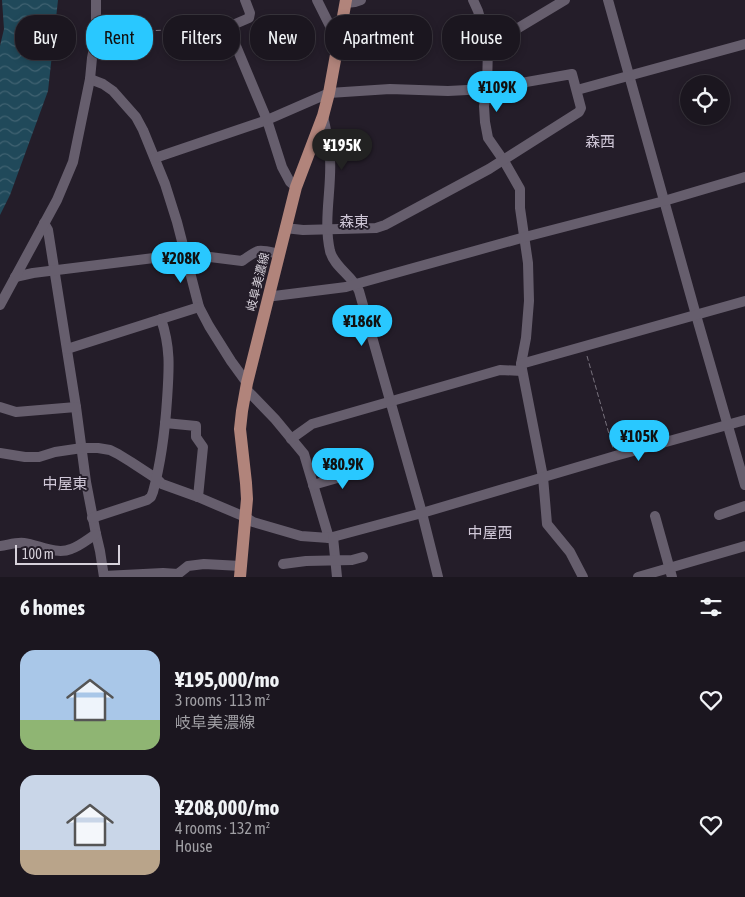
<!DOCTYPE html>
<html lang="en">
<head>
<meta charset="utf-8">
<style>
  :root { --surface:#1b161f; --page:#28232c; --text:#f1f3f6; --muted:#a09fa4; --line:#39353d; --accent:#29c8ff }
  body { margin:0; font-family:"Asap Condensed","Noto Sans JP",sans-serif; background:var(--page); color:var(--text); height:100vh; display:flex; flex-direction:column; font-size:19px; white-space:nowrap }
  * { box-sizing:border-box; margin:0 }
  p { font-size:16px; color:var(--muted) }
  .icon { flex:none; width:28px; height:28px; fill:none; stroke:currentColor; stroke-width:2; stroke-linecap:round; stroke-linejoin:round }
  .map { position:relative; height:577px; overflow:hidden }
  .sheet { display:flex; flex-direction:column; background:var(--surface); flex:1 }
  .sheet>* { flex:none }
  .hud { position:absolute; left:15px; top:15px; width:715px; height:45px; display:flex; gap:10px }
  .controls { position:absolute; left:680px; top:75px; display:grid; gap:10px }
  .controls a { display:grid; place-items:center; width:50px; height:50px; border-radius:50%; background:var(--surface); box-shadow:0 2px 8px #0003,0 0 0 1px var(--line); font-size:25px }
  .scale { position:absolute; left:15px; bottom:12px; width:105px; box-sizing:border-box; padding-left:5px; border:2px solid #d6d1da; border-top:0; font-size:14px; line-height:18px; white-space:nowrap; color:#d6d1da; -webkit-text-stroke:4px #241d29; paint-order:stroke }
  .price { position:absolute; translate:-50% -42px; padding:0 11px; border-radius:18px; background:var(--accent); color:#111; font-size:16px; line-height:32px; filter:drop-shadow(0 1px 2px #0008) }
  .price::after { content:''; position:absolute; left:50%; top:30px; width:15px; height:11px; margin-left:-8px; background:inherit; clip-path:polygon(0 0,100% 0,50% 100%) }
  .price.on { background:#222; color:#fff }
  ul { padding:0; list-style:none }
  li { display:flex; align-items:center; gap:15px; height:125px; padding:0 20px }
  li span { display:grid; place-items:center; flex:none; width:140px; height:100px; border-radius:15px; color:#555 }
  li>.icon { margin-inline-start:auto }
  span .icon { width:60px; height:60px; fill:#fffc; stroke-width:1 }
  li b { font-size:21px }
  h2 { display:flex; justify-content:space-between; align-items:center; height:60px; padding:0 20px; font-size:21px }
  .tag { padding:0 18px; border-radius:20px; background:var(--surface); box-shadow:0 2px 8px #0003,0 0 0 1px var(--line); font-size:18px; line-height:45px }
  .tag.on { background:var(--accent); color:#111 }
  .map>svg:first-child { display:block }
</style>
</head>
<body>
<div class="map">
<svg width="745" height="577" viewBox="0 0 745 577">
  <defs>
    <pattern id="water-waves" width="16" height="10" patternUnits="userSpaceOnUse" patternTransform="scale(1.25)"><rect width="16" height="10" fill="#20495a"/><path d="M0 5q4-4 8 0t8 0" fill="none" stroke="#406271"/></pattern>
  </defs>
  <rect width="100%" height="100%" fill="#241d29"/>
  <polygon fill="url(#water-waves)" points="2,0 58,0 48,91 10,195 0,215 0,46 4,29"/>
  <g fill="none" stroke-linecap="round" stroke-linejoin="round">
    <g stroke="#78727d" stroke-width="1" stroke-dasharray="5 2.5" stroke-linecap="butt">
      <path d="M104,38C119,39 133,33 148,31C172,29 196,31 219,27"/>
      <polyline points="587,356 613,448"/>
    </g>
    <g stroke="#665e6d" stroke-width="10">
      <polyline points="245,0 250,13 249,18 228,27 267,120 282,167 290,182 296,187"/>
      <polyline points="317,0 331,28 340,36"/>
      <polyline points="473,0 478,11 488,46 487,89 484,106 485,122 488,138 504,161 520,189 520,208 528,263 529,301 526,338 521,364 543,477 547,524 570,552 583,577"/>
      <polyline points="608,0 696,315 745,485"/>
      <polyline points="346,3 355,2 361,0"/>
      <polyline points="488,46 565,0"/>
      <polyline points="90,79 103,84 113,91 136,117 143,130 165,184 177,222 199,307 209,326 231,361 247,383"/>
      <polyline points="577,90 745,44"/>
      <path d="M323,116C326,129 329,144 330,158C332,188 323,220 330,251C334,267 353,276 359,291L422,513L438,577"/>
      <polyline points="155,158 267,120 329,93 390,89 448,91 487,89 572,74 581,108 579,112 489,169 385,225 376,228 303,230 285,228"/>
      <polyline points="44,223 48,230 76,407 86,482 96,534 100,551 104,577"/>
      <path d="M15,277L33,273L186,254L242,261C260,248 258,249 279,254"/>
      <polyline points="269,295 274,296 346,287 356,284 525,237 664,201 745,177"/>
      <polyline points="0,305 57,200 73,162 90,79 92,58 96,38 96,0"/>
      <polyline points="67,349 199,307"/>
      <polyline points="521,364 745,301"/>
      <polyline points="246,389 275,419 304,454 329,538"/>
      <polyline points="0,407 16,412 76,407"/>
      <polyline points="165,423 196,426 196,437 203,447 198,497"/>
      <polyline points="291,439 312,424 500,370 522,371"/>
      <polyline points="0,453 25,457 39,457 55,452 82,448 98,448 110,450 118,454 131,462 157,479 162,484 198,497 245,517 253,522 301,536 329,538 422,513 615,456 745,420"/>
      <polyline points="313,485 365,470"/>
      <polyline points="719,515 745,506"/>
      <polyline points="655,516 672,577"/>
      <path d="M92,518L147,500L151,497L153,492C161,462 165,431 167,400C169,370 171,348 161,319"/>
      <polyline points="333,537 337,577"/>
      <path d="M0,546C8,545 16,542 24,543C39,545 56,555 71,549C80,546 88,539 96,534"/>
      <polyline points="283,564 306,561 352,560 363,557"/>
      <polyline points="104,576 163,573 178,574 188,566 204,564 241,566"/>
      <polyline points="638,577 745,546"/>
    </g>
    <polyline stroke="#b1847b" stroke-width="12" points="240,577 247,499 246,483 240,429 242,411 247,383 296,187 323,116 329,93 346,0"/>
  </g>
  <g text-anchor="middle" dominant-baseline="central" stroke-width="4" stroke-linejoin="round" paint-order="stroke">
    <g font-size="12" fill="#d6d1da" stroke="#241d29">
      <text transform="translate(258 282) rotate(-76)">岐阜美濃線</text>
    </g>
    <g font-size="15" fill="#d0c8d8" stroke="#241d29">
      <text x="600" y="141">森西</text>
      <text x="354" y="221">森東</text>
      <text x="65" y="483">中屋東</text>
      <text x="490" y="532">中屋西</text>
    </g>
  </g>
</svg>
<div class="controls">
<a><svg class="icon" aria-label="locate" viewBox="0 0 24 24"><circle cx="12" cy="12" r="6"/><path d="M12 2v4M12 18v4M2 12h4M18 12h4"/></svg></a>
</div>
<div class="scale">100 m</div>
<b class="price" style="left:497px;top:113px">¥109K</b>
<b class="price on" style="left:342px;top:171px">¥195K</b>
<b class="price" style="left:181px;top:284px">¥208K</b>
<b class="price" style="left:362px;top:347px">¥186K</b>
<b class="price" style="left:639px;top:462px">¥105K</b>
<b class="price" style="left:343px;top:490px">¥80.9K</b>
<div class="hud">
<a class="tag">Buy</a>
<a class="tag on">Rent</a>
<a class="tag">Filters</a>
<a class="tag">New</a>
<a class="tag">Apartment</a>
<a class="tag">House</a>
</div>
</div>
<section class="sheet">
<h2>6 homes<svg class="icon" aria-label="filters" viewBox="0 0 24 24"><path d="M4 7h16M4 17h16"/><circle cx="9" cy="7" r="2"/><circle cx="15" cy="17" r="2"/></svg></h2>
<ul>
<li><span style="background:linear-gradient(#a9c7e8 70%,#8fb573 0)"><svg class="icon" aria-label="home" viewBox="0 0 24 24"><path d="M3 11l9-7 9 7M6 9v11h12V9"/></svg></span><div><b>¥195,000/mo</b><p>3 rooms · 113 m²</p><p>岐阜美濃線</p></div><svg class="icon" aria-label="heart" viewBox="0 0 24 24"><path d="M12 20l-8-8c-3-5 5-10 8-4 3-6 11-1 8 4z"/></svg></li>
<li><span style="background:linear-gradient(#c9d6e8 75%,#b9a48a 0)"><svg class="icon" aria-label="home" viewBox="0 0 24 24"><path d="M3 11l9-7 9 7M6 9v11h12V9"/></svg></span><div><b>¥208,000/mo</b><p>4 rooms · 132 m²</p><p>House</p></div><svg class="icon" aria-label="heart" viewBox="0 0 24 24"><path d="M12 20l-8-8c-3-5 5-10 8-4 3-6 11-1 8 4z"/></svg></li>
</ul>
</section>
</body>
</html>
